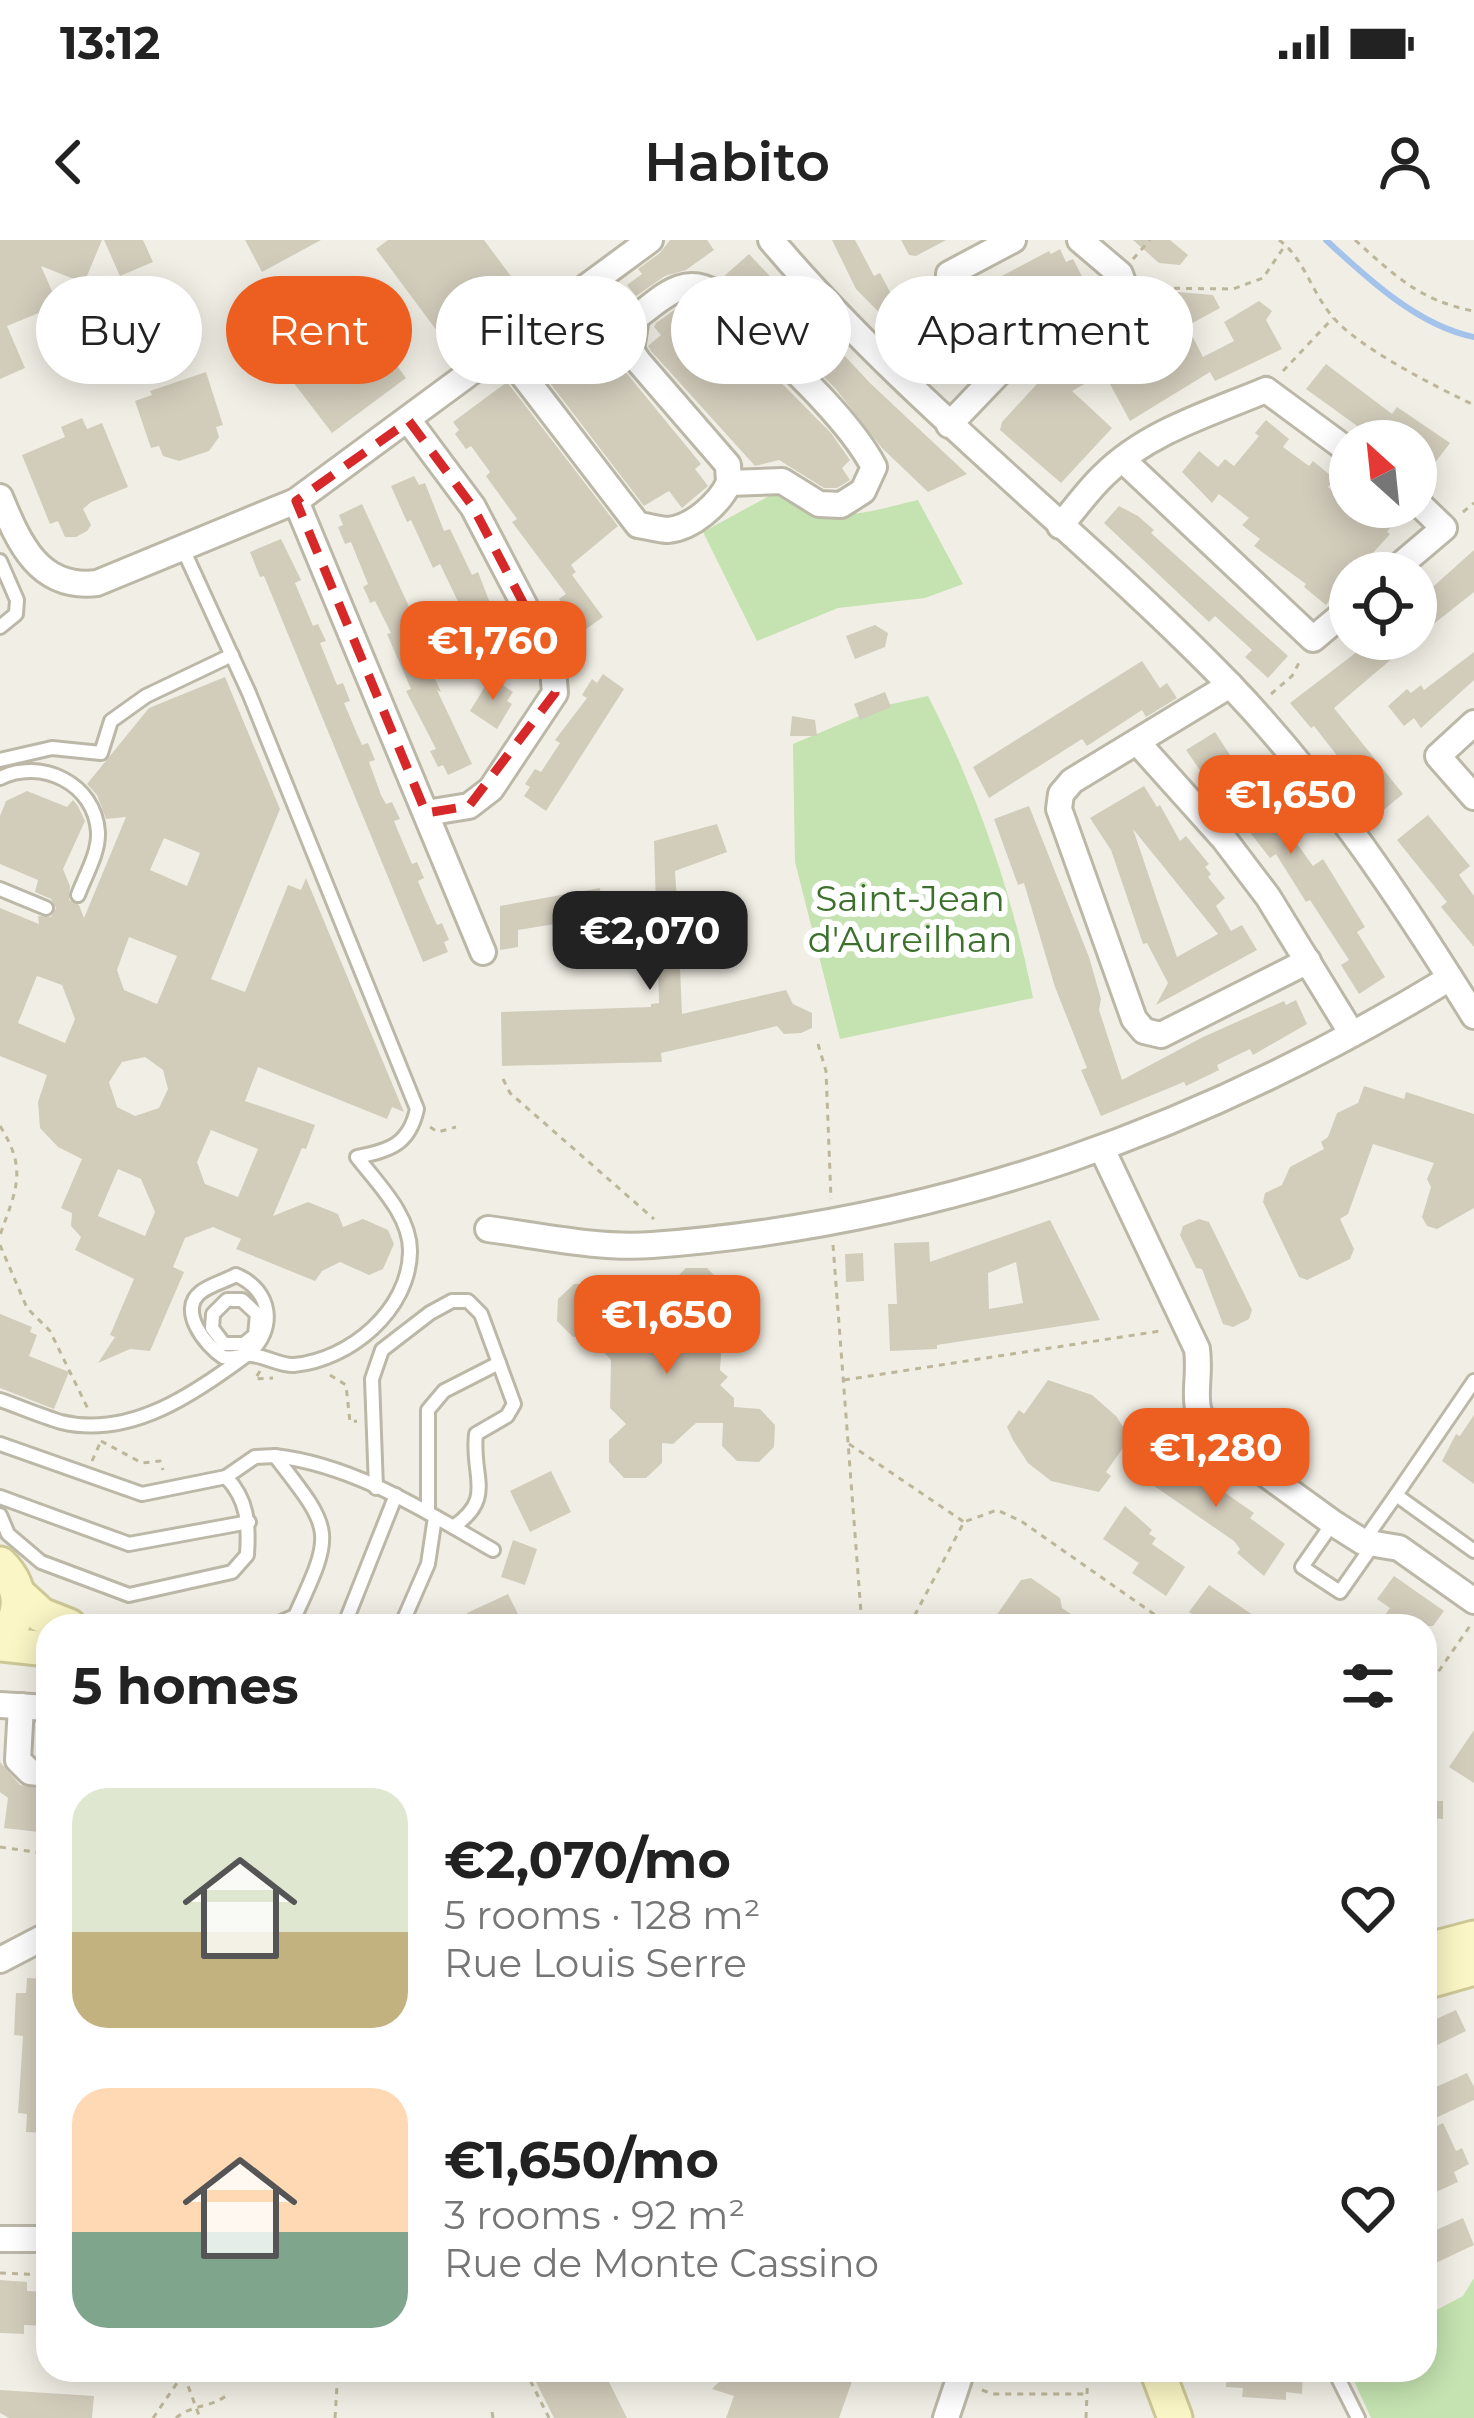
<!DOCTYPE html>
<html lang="en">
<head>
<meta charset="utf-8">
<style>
  :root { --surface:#fff; --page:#f6f6f6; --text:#222; --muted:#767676; --accent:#ec5f21 }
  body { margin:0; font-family:Montserrat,sans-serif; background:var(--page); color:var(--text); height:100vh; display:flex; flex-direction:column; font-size:45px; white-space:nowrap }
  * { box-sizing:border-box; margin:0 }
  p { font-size:39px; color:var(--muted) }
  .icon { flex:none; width:66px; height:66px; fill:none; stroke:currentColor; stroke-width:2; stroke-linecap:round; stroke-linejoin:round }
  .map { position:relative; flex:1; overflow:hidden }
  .sheet { position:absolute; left:36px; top:1374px; width:1401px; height:768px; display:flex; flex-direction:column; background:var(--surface); border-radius:36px; box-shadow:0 6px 30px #0003 }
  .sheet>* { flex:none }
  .banner { position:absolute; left:36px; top:36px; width:1404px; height:108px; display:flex; gap:24px }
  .needle { width:78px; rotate:333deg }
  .controls { position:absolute; left:1329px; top:180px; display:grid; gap:24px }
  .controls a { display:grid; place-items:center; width:108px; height:108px; border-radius:50%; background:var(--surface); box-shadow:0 6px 30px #0003; font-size:60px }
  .price { position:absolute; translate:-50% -102px; padding:0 27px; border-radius:24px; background:var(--accent); color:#fff; font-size:39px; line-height:78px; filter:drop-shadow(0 3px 6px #0008) }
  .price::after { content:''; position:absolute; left:50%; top:72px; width:36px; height:27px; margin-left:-18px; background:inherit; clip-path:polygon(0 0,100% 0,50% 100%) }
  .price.current { background:#222; color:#fff }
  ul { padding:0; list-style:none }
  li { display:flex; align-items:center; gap:36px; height:300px; padding:0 36px }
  li span { display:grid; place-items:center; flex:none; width:336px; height:240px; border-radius:36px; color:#555 }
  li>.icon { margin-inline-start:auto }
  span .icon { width:144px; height:144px; fill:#fffc; stroke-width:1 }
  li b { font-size:51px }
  h2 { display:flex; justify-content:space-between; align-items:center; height:144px; padding:0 36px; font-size:51px }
  .pill { padding:0 42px; border-radius:54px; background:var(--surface); box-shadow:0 6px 30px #0003; font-size:42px; line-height:108px }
  .pill.current { background:var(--accent); color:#fff }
  .status { display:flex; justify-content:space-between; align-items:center; height:84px; padding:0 60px; background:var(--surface); direction:ltr }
  .status svg { height:33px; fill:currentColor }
  header { display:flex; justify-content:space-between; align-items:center; height:156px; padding:0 36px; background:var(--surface); font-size:54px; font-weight:600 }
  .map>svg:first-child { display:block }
</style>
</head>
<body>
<div class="status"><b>13:12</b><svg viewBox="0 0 49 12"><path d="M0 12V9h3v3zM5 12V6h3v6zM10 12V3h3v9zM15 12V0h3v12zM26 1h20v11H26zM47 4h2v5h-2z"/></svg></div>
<header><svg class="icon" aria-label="back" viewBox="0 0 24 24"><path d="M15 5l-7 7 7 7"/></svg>Habito<svg class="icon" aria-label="person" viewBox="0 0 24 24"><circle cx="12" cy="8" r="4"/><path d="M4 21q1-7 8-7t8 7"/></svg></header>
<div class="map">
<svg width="1474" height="2178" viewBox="0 0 1474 2178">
  <rect width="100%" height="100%" fill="#f1efe5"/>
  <g fill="#c4e3b0">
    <path d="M778,251C839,285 854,275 918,260L963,344L925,358L838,368L757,401L703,292Z"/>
    <path d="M928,456C976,549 1013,655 1033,758L840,799L795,622L793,504L883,466Z"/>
    <polygon points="1474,2038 1474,2178 1371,2178 1349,2130 1425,2130 1425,2076 1463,2056"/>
  </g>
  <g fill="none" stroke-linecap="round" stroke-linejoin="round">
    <path stroke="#a4c3eb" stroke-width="6" d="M1326,0C1367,38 1418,86 1474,97"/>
  </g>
  <g fill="#d2ccbb" fill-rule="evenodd">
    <polygon points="0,0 102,0 84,43 41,26 58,65 7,86 25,128 0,139"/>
    <polygon points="104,0 143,0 153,22 120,36"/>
    <polygon points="245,0 321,0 262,32"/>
    <polygon points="388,0 484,0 513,39 440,95 376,9"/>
    <polygon points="670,0 707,0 714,10 686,30 665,36 636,56 627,45 642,34 638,29 660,13"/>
    <polygon points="832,0 855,0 874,36 880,33 899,69 909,59 973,123 955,140 940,134 856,49"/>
    <polygon points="901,0 946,0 916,16 909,15"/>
    <polygon points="1133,0 1170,0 1188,15 1180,25 1159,23"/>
    <polygon points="1060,9 1066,22 1073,19 1084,40 1059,53 1052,37 1015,56 1021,68 999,78 978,56 979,48 1049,11 1051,14"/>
    <polygon points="749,14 870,143 967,234 928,252 882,208 835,148 722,38"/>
    <polygon points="1178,52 1213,55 1220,68 1187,86 1203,117 1234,101 1224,82 1259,61 1272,71 1266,80 1282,109 1215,141 1210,132 1130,181 1104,133 1072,151 1112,188 1061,243 1000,190 1002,182 1047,133 1048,136 1075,122 1072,117 1171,61 1169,57"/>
    <polygon points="695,63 706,67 831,193 850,220 842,228 850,240 837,248 824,248 779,220 755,226 651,111 648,106 661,95 654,87 656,83 680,66 687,71"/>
    <polygon points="590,80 624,130 701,224 695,229 708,246 682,268 669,251 644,266 534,122"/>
    <polygon points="374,95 406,138 332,193 287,134 313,115 325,132"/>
    <polygon points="1326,124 1392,174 1397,167 1450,203 1418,245 1416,201 1378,201 1306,149"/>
    <polygon points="206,132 223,185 216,187 219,197 209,211 179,221 163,216 159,206 151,208 135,161 152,155 150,151"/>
    <polygon points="507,142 618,286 571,325 576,332 572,335 603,377 582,392 576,383 571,387 560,372 565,368 559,359 566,354 512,282 517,279 486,236 490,232 471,206 466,209 455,194 459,190 453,182"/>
    <polygon points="82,178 87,189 102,183 128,247 91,262 83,269 91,285 87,291 76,297 65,297 58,281 50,284 22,215 65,197 61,187"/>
    <polygon points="1266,180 1289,199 1283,207 1309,226 1313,221 1335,239 1328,247 1350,267 1362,274 1368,267 1374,267 1394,283 1387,292 1390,294 1355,333 1350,333 1326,365 1304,347 1306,344 1254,306 1260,299 1242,285 1249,278 1219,254 1212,263 1182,232 1199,211 1218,227 1225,219 1234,226 1259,196 1255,193"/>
    <polygon points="414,236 419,245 425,243 444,291 450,289 472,335 478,332 497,381 502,378 510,395 504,397 509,407 485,418 440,324 433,328 411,280 407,282 391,246"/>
    <polygon points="362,264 438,430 432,432 441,452 437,450 472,524 448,535 443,525 438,527 430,511 436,509 406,451 411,449 387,394 391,393 375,361 370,363 367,355 363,347 368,344 351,302 345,304 338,287 343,285 339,275"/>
    <polygon points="1119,266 1138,276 1154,290 1151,293 1288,416 1268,438 1245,417 1252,410 1215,376 1209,382 1104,283"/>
    <polygon points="281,299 301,340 295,343 313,386 318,384 326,401 320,403 337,445 343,443 350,461 344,463 358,496 362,505 368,503 375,520 369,522 381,555 386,564 392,562 400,579 394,581 398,591 412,624 417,622 424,638 418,641 422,651 437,685 442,683 449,700 444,702 448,712 423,722 264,336 260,337 250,312"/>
    <polygon points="1474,310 1474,352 1416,398 1416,362"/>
    <polygon points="875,385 888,393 885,407 855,419 846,396"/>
    <polygon points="1354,399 1415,399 1334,468 1403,554 1381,572 1314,486 1311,488 1290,463 1362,408"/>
    <polygon points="1474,412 1474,440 1421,488 1414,478 1404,486 1388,466 1407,449 1411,453 1421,445 1424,450"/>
    <polygon points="1142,421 1160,448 1167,443 1177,458 1146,477 1142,470 1087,506 1082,499 989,558 973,527"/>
    <polygon points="603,434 624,449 546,571 524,556 530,547 525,544 535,529 541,532 560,503 555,500 587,458 582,455 592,439 597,443"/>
    <path d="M225,437L280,569L211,739L245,752L288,645L301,650L306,638L404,872L392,867L387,879L258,827L245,861L315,885L306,909L302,908L273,976L308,962L338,974L343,987L363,979L388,990L394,1004L383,1029L369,1035L340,1022L322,1031L315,1041L236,1009L241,999L213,987L185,998L173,1027L184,1032L150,1111L130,1109L98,1123L115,1097L110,1095L134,1039L75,1010L81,997L71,986L72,973L61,968L82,919L58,907L40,888L38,862L47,835L0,816V668L39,684L38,676L51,677L56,668L51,659L35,652L38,640L0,624V576L6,561L27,551L67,567L73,560L78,566L85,581L63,629L70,646L69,660L79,665L84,678L126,577L106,579L97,555L87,544L149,468ZM164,598L200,613L187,646L150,630ZM129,697L177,716L157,764L124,750L117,730ZM37,736L62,745L75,779L65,803L18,783ZM145,817L163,830L168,849L159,868L135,876L117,867L109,842L122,822ZM211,890L258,909L238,957L205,944L197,922ZM118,929L141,939L155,972L145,996L98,976Z"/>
    <polygon points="491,437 513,452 507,461 512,464 497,489 470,471"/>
    <polygon points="885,452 891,467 860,480 854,464"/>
    <polygon points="792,476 815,480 817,496 790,496"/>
    <polygon points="1215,492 1245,538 1251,533 1258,544 1262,541 1300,598 1295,601 1313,626 1323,619 1365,687 1357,692 1385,737 1359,754 1341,725 1349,720 1310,660 1306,662 1276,614 1270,618 1252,595 1211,531 1204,536 1186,510"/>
    <path d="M1144,546L1157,567L1160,565L1180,601L1186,596L1209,624L1205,627L1211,634L1208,637L1225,658L1216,666L1231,691L1242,685L1257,710L1156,765L1168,743L1147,703L1143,704L1111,610L1090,578ZM1133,589L1218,694L1177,717L1157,660Z"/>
    <polygon points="1029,566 1089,717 1101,759 1099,770 1122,840 1203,797 1284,761 1286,765 1296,760 1307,784 1253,815 1250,809 1217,825 1219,830 1186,846 1184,842 1101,876 1081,830 1087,828 1055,747 1024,643 1018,645 994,579"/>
    <polygon points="1428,575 1470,626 1459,635 1474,656 1474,707 1441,667 1447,662 1397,600"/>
    <polygon points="717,584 727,612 675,631 678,676 698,670 706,698 679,705 682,774 786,750 793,764 812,773 812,788 801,793 784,794 777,786 745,794 661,813 662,822 502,826 501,772 651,767 651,764 659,763 654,601"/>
    <polygon points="600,648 602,669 554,677 555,684 518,690 518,707 500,710 500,666"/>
    <polygon points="1364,846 1404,859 1406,852 1474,874 1474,968 1437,989 1427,986 1422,977 1431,947 1427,939 1434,923 1373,904 1348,974 1340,979 1354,1009 1350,1019 1307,1040 1299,1037 1263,962 1265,953 1282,945 1290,927 1324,909 1321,902 1328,897 1337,873 1358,863"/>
    <polygon points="1199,979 1209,982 1252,1070 1249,1079 1233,1087 1223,1084 1202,1029 1196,1028 1180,995 1183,986"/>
    <path d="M1050,980L1100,1080L937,1105V1109L890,1111L888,1064H897L894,1003L929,1002L930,1022ZM1016,1022L1023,1063L989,1069L988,1033Z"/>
    <polygon points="863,1013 864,1041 846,1042 845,1014"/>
    <polygon points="686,1028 707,1028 723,1044 722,1066 706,1083 722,1099 720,1130 728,1137 720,1145 734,1158 734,1167 760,1169 775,1185 774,1207 759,1222 737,1221 722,1206 723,1183 696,1183 673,1204 662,1203 662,1223 646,1238 624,1238 609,1222 609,1200 626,1184 610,1168 611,1120 588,1095 573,1097 557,1081 558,1059 574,1044 595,1044 610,1060 611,1081 633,1083 641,1092 624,1108 679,1109 680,1091 688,1083 670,1065 670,1044"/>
    <polygon points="0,1074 32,1087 30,1092 37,1095 29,1116 69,1132 54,1169 0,1148"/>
    <polygon points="1048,1140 1092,1155 1116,1176 1130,1198 1106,1232 1111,1236 1099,1252 1051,1241 1028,1223 1013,1200 1007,1187 1019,1170 1024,1174"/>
    <polygon points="1474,1175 1474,1244 1442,1221 1456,1194 1460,1196"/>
    <polygon points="1164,1210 1254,1273 1250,1278 1285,1304 1264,1336 1237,1313 1240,1309 1234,1301 1144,1239"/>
    <polygon points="551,1231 571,1272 530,1292 510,1251"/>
    <polygon points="1125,1266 1152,1290 1149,1294 1156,1298 1152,1304 1185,1327 1166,1356 1132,1333 1139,1323 1103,1299"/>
    <polygon points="513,1300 537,1309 525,1345 501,1337"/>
    <polygon points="1394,1336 1444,1371 1433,1386 1400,1386 1385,1375 1390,1368 1377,1359"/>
    <polygon points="1031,1338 1060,1358 1062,1368 1088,1386 989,1386 1021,1340"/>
    <polygon points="1209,1345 1222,1354 1269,1386 1210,1386 1189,1372"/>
    <polygon points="508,1354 524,1386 473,1386 467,1373"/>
    <polygon points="1474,1490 1474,1543 1449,1527"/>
    <polygon points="0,1522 20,1545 48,1550 48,1593 4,1588 8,1558 0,1552"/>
    <polygon points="1425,1561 1443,1561 1443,1579 1425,1577"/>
    <polygon points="27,1738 48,1739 48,1893 26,1892 27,1874 18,1873 23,1796 14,1795 16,1753 26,1753"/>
    <polygon points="1456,1770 1466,1791 1425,1811 1425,1784"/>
    <polygon points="1467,1833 1474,1847 1474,1860 1425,1883 1425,1852"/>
    <polygon points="1443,1883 1456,1911 1462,1908 1469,1924 1454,1932 1458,1942 1425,1957 1425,1892"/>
    <polygon points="1463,1978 1474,2005 1425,2028 1425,1995"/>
    <polygon points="0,2040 27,2042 27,2051 48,2052 48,2086 24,2085 24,2094 0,2093"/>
    <polygon points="530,2130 603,2130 627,2178 554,2178"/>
    <polygon points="731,2130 856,2130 839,2178 726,2178 734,2156 712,2149"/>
    <polygon points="1227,2130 1303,2130 1302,2154 1286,2152 1286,2160 1242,2157 1243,2148 1226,2147"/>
    <polygon points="0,2150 94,2156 92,2178 9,2178 0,2173"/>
  </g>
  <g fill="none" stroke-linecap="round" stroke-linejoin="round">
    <defs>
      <g id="lane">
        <path d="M183,309L249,453L417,869C409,905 390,910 357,917C377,943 411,976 410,1012C409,1070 350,1120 294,1125C280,1126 264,1115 250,1115C239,1115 234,1119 223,1117C206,1106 177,1070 201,1052C210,1045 225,1041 236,1035C272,1050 277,1090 248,1114"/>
        <polyline points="0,321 17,360 16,374 0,387"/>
        <polyline points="0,520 52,508 101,513 111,481 146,456 232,415"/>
        <path d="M0,538C41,518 95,543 98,592C99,613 85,636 78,655"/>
        <polyline points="0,649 46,668"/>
        <polyline points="1474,1141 1396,1255 1474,1311"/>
        <path d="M0,1160C20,1167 41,1176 61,1182C130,1199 196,1153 248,1114L244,1104L255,1095L257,1074L242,1060H227L213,1074L212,1088L224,1104H244"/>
        <path d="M0,1204L142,1254L226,1237C248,1260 249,1284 247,1315L232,1332L129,1355L41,1322L8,1294L0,1275"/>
        <path d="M275,1216C354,1225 425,1271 493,1310"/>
        <path d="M226,1237L255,1217L275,1216C333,1291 335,1290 295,1376L272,1386"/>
        <path d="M376,1248L372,1139L382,1110L430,1073L452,1061H468L481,1074L514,1164L507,1176L476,1194C471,1237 496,1258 453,1287"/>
        <polyline points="0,1257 129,1304 249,1282"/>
        <polyline points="428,1272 428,1170 444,1151 499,1123"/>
        <polyline points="1332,1284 1302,1327 1340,1352 1373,1305"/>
        <polyline points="1363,1302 1396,1255"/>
        <polyline points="344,1386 396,1255"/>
        <polyline points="401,1386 428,1324 435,1277"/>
        <polyline points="1334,2130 1358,2178"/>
      </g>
      <g id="street">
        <path d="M771,0C910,164 1082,292 1230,445C1325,544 1402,660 1474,776"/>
        <polyline points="1013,0 949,34 948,54 1013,118"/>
        <polyline points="588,47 638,121 728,225 729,243"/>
        <path d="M502,108L638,285C647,286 659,290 668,290C692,288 719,264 729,243"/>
        <path d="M631,110L636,77C663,58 682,34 715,53C761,100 845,171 874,227L863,251L841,265L819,264L782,241L729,243"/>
        <polyline points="409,181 473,267 552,418 555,453 491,549 469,566 426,573"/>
        <polyline points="949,185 1013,118 1125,48 1120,34 1080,0"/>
        <polyline points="1123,220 1313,399 1350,368"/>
        <path d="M0,257C19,303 39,350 97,343L296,261L650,0"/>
        <polyline points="296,261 483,712"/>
        <path d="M1060,286C1075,269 1088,250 1104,235C1147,192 1211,173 1266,150L1350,212"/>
        <polyline points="1391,333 1444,288 1416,261"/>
        <polyline points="1230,445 1072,541 1061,554 1059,569 1134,779 1144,791 1161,795 1308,721"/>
        <polyline points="1474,483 1438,516 1474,557"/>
        <polyline points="1138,503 1224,599 1268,657 1352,794"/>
        <path d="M1102,909L1197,1109C1202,1147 1185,1168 1216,1198L1333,1283L1363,1302L1399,1308L1474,1361"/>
        <path d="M488,989C541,996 598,1009 652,1005C943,983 1202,889 1450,738"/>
        <polyline points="0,1465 48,1468"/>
        <polyline points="21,1466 18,1520 30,1532 48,1534"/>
        <polyline points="0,1720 48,1695"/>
        <polyline points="0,1999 48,1999"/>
        <polyline points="946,2178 962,2130"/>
      </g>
      <g id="secondary">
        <path d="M0,1324C24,1348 24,1377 0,1401"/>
        <polyline points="18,1354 41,1375 69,1386"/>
        <polyline points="0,1404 48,1409"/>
        <polyline points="1425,1711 1474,1698"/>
        <polyline points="1425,1742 1474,1728"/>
        <polyline points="1157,2130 1175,2178"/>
      </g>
    </defs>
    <use href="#lane" stroke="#bcb8a8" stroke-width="18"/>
    <use href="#street" stroke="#bcb8a8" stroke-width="30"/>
    <use href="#secondary" stroke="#cec897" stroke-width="39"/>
    <g stroke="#bdb69a" stroke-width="3" stroke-dasharray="6 6" stroke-linecap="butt">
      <path d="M1279,0C1304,18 1312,53 1332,76C1357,107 1436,147 1474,165"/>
      <path d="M1355,0C1394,35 1420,61 1474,71"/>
      <polyline points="1133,19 1150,0"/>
      <polyline points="1150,48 1233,49 1263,38 1284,7"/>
      <polyline points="1283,131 1333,78"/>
      <polyline points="1463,272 1474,263"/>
      <polyline points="1271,454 1292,436 1300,421"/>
      <polyline points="818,804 826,831 831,959"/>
      <polyline points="503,839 510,853 654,979"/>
      <path d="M0,886C28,930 16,950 0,995"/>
      <polyline points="430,887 438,892 456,887"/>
      <polyline points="0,1005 27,1068 50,1091 89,1171"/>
      <polyline points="833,1005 862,1386"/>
      <polyline points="260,1131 255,1139 273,1138"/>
      <polyline points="330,1135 346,1145 350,1182 357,1181"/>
      <polyline points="844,1140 1160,1091"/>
      <polyline points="101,1201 142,1223 160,1221 163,1230"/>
      <polyline points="849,1204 964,1282"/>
      <polyline points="92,1221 100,1203"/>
      <polyline points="909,1386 964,1282 997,1270 1021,1281 1171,1386"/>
      <polyline points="1425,1451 1472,1383"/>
      <polyline points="0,1607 48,1614"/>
      <polyline points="0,2033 48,2035"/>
      <polyline points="525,2130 549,2178"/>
      <polyline points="184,2135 200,2178"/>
      <polyline points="982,2150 992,2154 1086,2154"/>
      <polyline points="492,2172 493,2178"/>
      <polyline points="153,2178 186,2130"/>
      <path d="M176,2178C192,2164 213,2168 228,2154"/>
      <polyline points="335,2178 338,2130"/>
      <polyline points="1086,2178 1088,2130"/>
    </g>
    <use href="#lane" stroke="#fff" stroke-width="12"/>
    <use href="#street" stroke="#fff" stroke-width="24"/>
    <use href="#secondary" stroke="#fbf6c5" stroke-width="33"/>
  </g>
  <path fill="none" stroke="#d62828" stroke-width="9" stroke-dasharray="24 15" stroke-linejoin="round" d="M409,181L473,267L552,418L555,453L469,566L426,573L296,261Z"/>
  <g text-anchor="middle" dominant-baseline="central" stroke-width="12" stroke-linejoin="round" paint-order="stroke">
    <g font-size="36" fill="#3c702c" stroke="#fff">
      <text x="910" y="658">Saint-Jean<tspan x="910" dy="41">d'Aureilhan</tspan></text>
    </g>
  </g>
</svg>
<div class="controls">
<a><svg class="needle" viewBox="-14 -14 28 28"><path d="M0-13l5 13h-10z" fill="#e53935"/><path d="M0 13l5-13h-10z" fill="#767676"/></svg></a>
<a><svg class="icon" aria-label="locate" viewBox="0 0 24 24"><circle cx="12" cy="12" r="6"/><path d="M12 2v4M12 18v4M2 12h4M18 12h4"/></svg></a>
</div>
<b class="price" style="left:493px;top:463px">€1,760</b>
<b class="price" style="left:1291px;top:617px">€1,650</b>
<b class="price current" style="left:650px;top:753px">€2,070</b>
<b class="price" style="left:667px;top:1137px">€1,650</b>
<b class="price" style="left:1216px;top:1270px">€1,280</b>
<div class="banner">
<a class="pill">Buy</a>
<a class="pill current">Rent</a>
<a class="pill">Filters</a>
<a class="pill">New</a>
<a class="pill">Apartment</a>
</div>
<section class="sheet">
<h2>5 homes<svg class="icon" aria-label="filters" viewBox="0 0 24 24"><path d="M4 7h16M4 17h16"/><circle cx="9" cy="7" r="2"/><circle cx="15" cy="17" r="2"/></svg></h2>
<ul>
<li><span style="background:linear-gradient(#dfe7d0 60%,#c2b280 0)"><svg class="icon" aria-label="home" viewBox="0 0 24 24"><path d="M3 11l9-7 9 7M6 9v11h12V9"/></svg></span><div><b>€2,070/mo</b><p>5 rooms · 128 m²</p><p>Rue Louis Serre</p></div><svg class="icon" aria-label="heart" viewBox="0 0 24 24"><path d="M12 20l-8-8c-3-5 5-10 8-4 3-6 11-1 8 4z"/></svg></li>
<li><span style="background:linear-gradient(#ffd9b3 60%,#7fa58c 0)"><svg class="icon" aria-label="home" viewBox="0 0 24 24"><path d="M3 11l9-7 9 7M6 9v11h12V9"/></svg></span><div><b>€1,650/mo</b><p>3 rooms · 92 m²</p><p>Rue de Monte Cassino</p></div><svg class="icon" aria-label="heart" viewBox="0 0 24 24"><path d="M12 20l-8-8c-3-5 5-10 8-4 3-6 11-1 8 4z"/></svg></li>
</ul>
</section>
</div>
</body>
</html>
